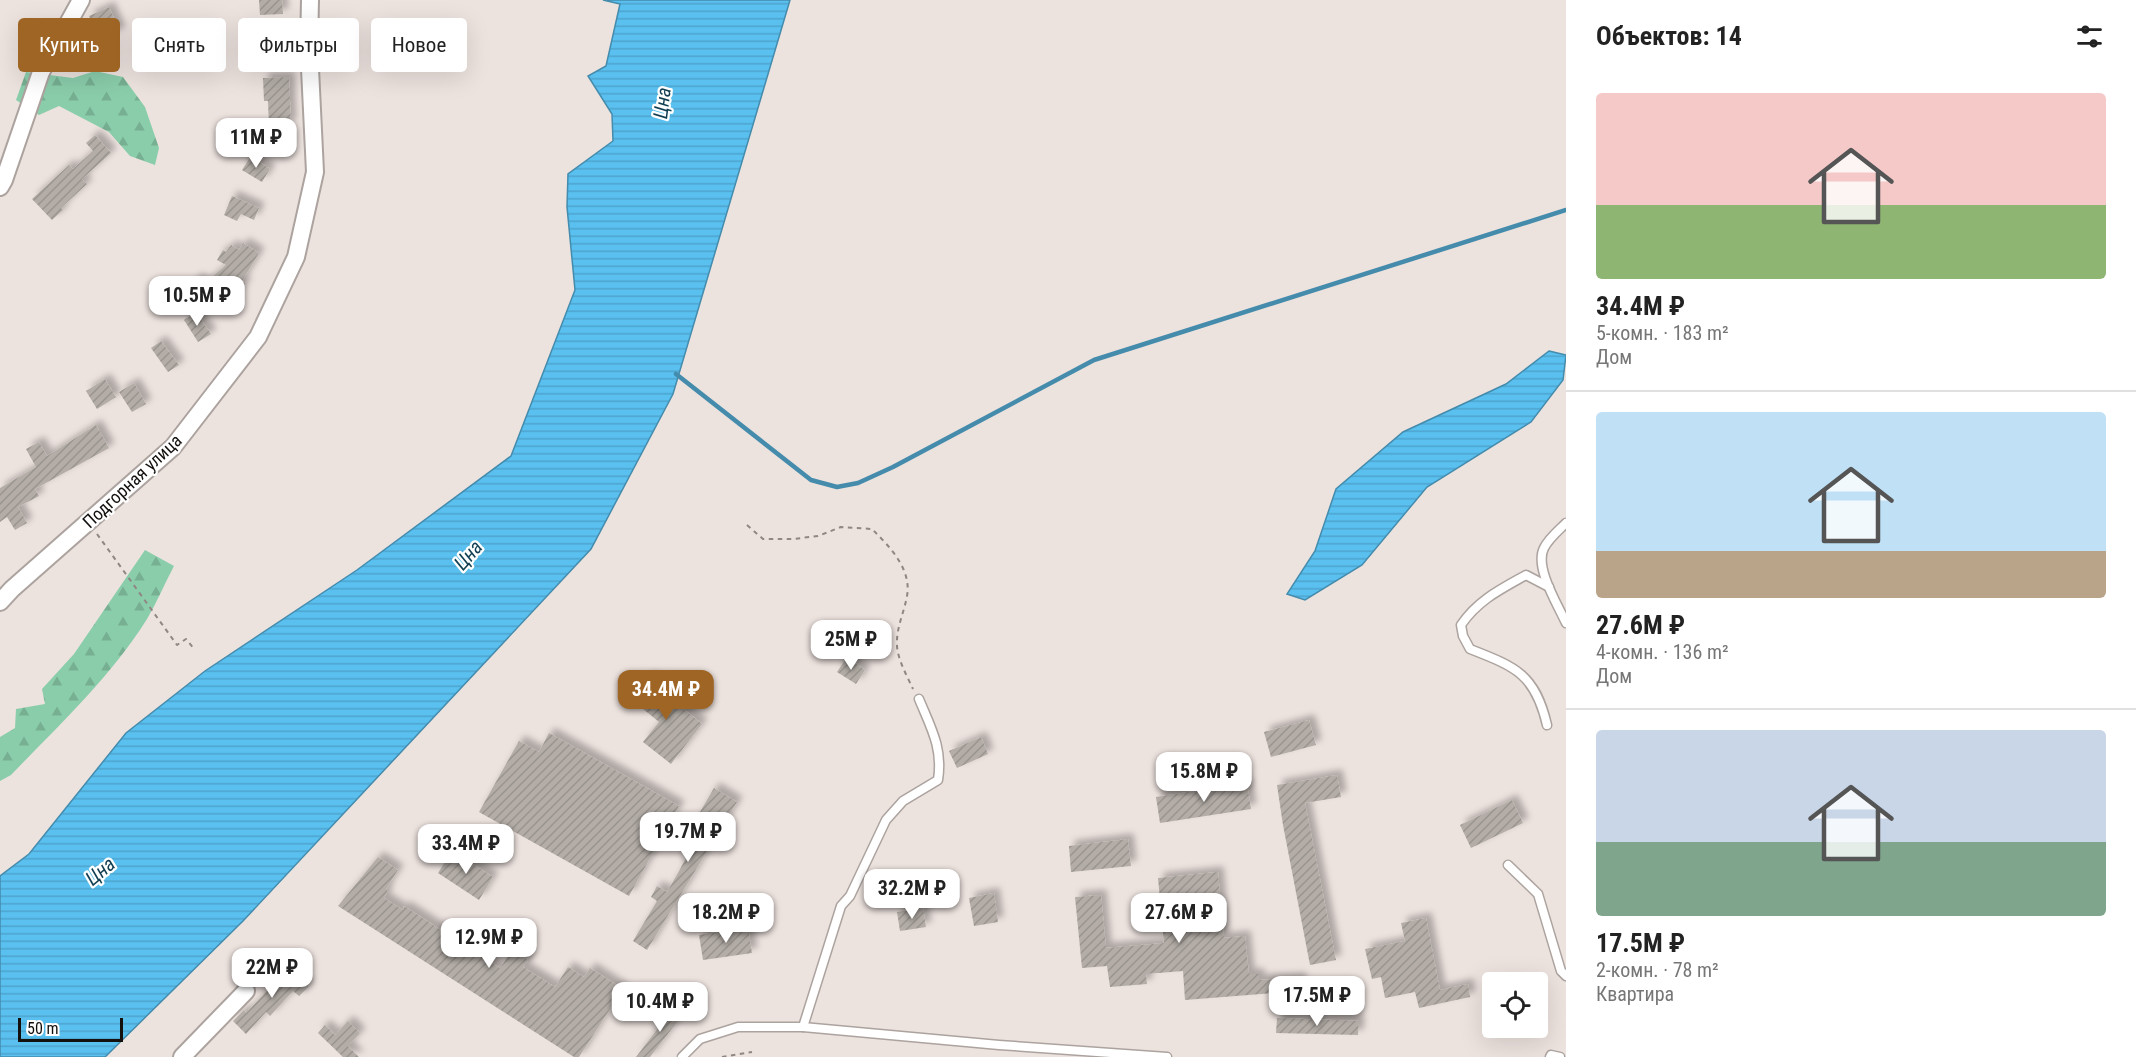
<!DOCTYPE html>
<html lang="ru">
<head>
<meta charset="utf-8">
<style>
  :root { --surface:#fff; --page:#f2f2f2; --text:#222; --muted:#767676; --line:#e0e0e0; --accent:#9f6524 }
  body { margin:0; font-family:"Roboto Condensed",sans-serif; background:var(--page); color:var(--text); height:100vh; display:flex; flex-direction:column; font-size:22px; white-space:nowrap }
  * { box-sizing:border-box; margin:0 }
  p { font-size:20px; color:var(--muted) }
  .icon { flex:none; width:33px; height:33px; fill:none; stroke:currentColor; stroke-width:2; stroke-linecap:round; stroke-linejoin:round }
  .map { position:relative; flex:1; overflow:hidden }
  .side { display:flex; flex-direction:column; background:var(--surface); width:570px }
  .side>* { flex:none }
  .banner { position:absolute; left:18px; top:18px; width:570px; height:54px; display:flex; gap:12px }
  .tools { position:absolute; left:1482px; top:972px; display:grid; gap:12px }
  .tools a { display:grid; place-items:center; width:66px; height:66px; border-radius:6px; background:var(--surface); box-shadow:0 6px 24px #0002; font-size:30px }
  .scale { position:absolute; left:18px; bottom:15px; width:105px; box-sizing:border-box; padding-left:6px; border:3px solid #13100e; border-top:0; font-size:16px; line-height:21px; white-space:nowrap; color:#13100e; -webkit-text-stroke:4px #fff; paint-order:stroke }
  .price { position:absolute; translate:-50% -51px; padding:0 14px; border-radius:12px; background:#fff; color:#222; font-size:20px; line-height:39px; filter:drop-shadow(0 2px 3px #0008) }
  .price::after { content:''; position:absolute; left:50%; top:36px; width:18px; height:14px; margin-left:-9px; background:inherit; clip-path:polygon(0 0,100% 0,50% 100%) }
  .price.selected { background:var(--accent); color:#fff }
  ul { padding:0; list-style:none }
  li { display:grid; align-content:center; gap:12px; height:318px; padding:0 30px }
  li+li { border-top:2px solid var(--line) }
  li span { display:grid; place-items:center; height:186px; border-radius:6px; color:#555 }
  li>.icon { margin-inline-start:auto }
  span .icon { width:108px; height:108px; fill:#fffc; stroke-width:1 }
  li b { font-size:26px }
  h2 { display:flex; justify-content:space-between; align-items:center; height:72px; padding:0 30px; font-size:26px }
  .chip { padding:0 21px; border-radius:6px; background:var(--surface); box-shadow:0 6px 24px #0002; font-size:21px; line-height:54px }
  .chip.selected { background:var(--accent); color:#fff }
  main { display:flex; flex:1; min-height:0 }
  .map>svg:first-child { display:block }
</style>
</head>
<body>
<main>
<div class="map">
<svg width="1566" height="1057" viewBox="0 0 1566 1057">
  <defs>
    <pattern id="forest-firs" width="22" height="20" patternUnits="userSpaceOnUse" patternTransform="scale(1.5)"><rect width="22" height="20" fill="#8acdab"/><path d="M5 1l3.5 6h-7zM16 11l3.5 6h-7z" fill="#76af92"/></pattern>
    <pattern id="water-rules" width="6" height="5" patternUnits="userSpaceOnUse" patternTransform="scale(1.5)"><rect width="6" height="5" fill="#59c0f0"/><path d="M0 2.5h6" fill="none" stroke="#4da4cd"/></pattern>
    <pattern id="building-hatch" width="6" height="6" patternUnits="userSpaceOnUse" patternTransform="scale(1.5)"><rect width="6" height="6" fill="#b4ada7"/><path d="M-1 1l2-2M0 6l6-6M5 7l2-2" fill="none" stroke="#9a948f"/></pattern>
    <filter id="shadow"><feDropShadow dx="5.5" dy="-5.5" stdDeviation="3" flood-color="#0004"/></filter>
  </defs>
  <rect width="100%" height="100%" fill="#ece2de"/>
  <g fill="url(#forest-firs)">
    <polygon points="95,71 123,77 145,107 159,148 155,165 130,156 109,132 59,106 39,115 16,100 26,72 73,78"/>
    <path d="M145,550L174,566C165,583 157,602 147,619C110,678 59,725 11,775L0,781V737L15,728L16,709L45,704L42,689L74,654Z"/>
  </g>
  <g fill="url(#water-rules)" stroke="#448bac" stroke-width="1.5">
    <polygon points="603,0 790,0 673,394 591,549 243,921 105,1057 0,1057 0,876 29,854 126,733 205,671 357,570 511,456 575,290 567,207 568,174 613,141 612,114 588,76 606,66 620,4"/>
    <polygon points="1549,351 1566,355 1563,380 1531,422 1427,487 1362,565 1305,600 1287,594 1315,551 1336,489 1403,432 1506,384"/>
  </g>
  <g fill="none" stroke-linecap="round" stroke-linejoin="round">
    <polyline stroke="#448bac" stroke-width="4.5" points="676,374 811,480 837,487 858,483 893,467 1094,360 1566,210"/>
  </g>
  <g fill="url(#building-hatch)" filter="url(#shadow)">
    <polygon points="259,0 282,0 283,14 260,15"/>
    <polygon points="109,7 120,32 101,41 89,16"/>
    <polygon points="289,77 291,125 269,126 268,101 264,101 263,78"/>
    <polygon points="95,135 111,153 82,179 87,184 61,208 63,210 52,220 32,199 69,165 73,169 93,151 86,143"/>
    <polygon points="251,156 270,169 262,182 242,170"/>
    <polygon points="232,196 259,208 254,220 241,214 237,221 224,215"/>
    <polygon points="243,243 259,253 242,281 246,283 238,294 235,292 211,312 190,285 198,278 204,284 226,265 217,260 223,250 226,252 231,245 239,250"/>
    <polygon points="196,312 211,334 198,342 184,320"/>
    <polygon points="161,341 179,365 168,372 151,348"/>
    <polygon points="105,379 116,397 97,409 86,391"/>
    <polygon points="134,383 146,404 132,412 119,392"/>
    <polygon points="96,425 109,448 35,489 39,496 18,507 27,523 15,530 7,517 0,522 0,488 36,467 26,449 39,442 47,456"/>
    <polygon points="847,657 865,670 856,684 837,672"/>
    <polygon points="649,677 677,699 675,702 702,724 671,764 643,742 659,722 631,699"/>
    <polygon points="1309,720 1316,745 1271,757 1264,732"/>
    <polygon points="549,733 679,806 629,896 479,812 519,741 539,752"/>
    <polygon points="981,737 988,754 957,768 949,751"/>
    <polygon points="1337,775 1341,797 1305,803 1336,960 1310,965 1283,825 1277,785"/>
    <polygon points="1247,783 1251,809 1160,823 1156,797"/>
    <polygon points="714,788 737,802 647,950 633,941 657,901 651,897 657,886 667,892 678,873 687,856 682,853 694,832 690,829"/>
    <polygon points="1512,800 1523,823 1471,848 1460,825"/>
    <polygon points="1128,839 1131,866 1071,872 1069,846"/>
    <polygon points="452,851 493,877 479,900 438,873"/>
    <polygon points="378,857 398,870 386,889 388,890 384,898 403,910 404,906 500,968 512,950 528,960 523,967 555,987 568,967 584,977 590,968 623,989 579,1057 574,1057 338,906"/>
    <polygon points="1218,872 1224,938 1245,936 1249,974 1259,974 1259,980 1301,978 1301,991 1185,1000 1183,971 1146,974 1147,984 1110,987 1107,966 1082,968 1075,897 1101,895 1106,948 1164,943 1158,878"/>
    <polygon points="994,893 998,922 974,926 969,898"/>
    <polygon points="923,908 926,927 900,931 897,912"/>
    <polygon points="1426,918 1440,990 1468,984 1470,997 1419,1008 1415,992 1385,998 1381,977 1372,979 1365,949 1405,941 1401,923"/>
    <polygon points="748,927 752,953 703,960 699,935"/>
    <polygon points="287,966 309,986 299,996 293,991 270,1016 266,1012 246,1034 233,1021 244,1010 246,1013 279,978 277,976"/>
    <polygon points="669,1008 681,1017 650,1057 636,1057 662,1023 659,1020"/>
    <polygon points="1277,1018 1359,1021 1358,1035 1276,1033"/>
    <polygon points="348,1021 360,1033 348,1046 359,1057 343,1057 318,1033 325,1025 335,1035"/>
  </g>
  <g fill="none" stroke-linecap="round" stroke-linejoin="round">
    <defs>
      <g id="lane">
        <path d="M1566,523C1558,531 1549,538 1544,548C1534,567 1558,605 1566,623"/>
        <path d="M1547,725C1535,674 1516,667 1470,649L1463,636L1461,625C1478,600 1501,589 1526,575L1549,587"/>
        <polyline points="1508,865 1538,894 1561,971 1566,976"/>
        <path d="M803,1027L841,906L850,896L886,820L903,801L938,780C943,748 931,728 919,699"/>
        <polyline points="682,1057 700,1039 738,1027 803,1027 999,1045 1167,1057"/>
        <polyline points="1550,1057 1551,1055 1560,1057"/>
      </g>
      <g id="street">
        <polyline points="0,187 4,180 41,72 81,0"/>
        <polyline points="0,602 12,589 173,447 258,337 296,257 315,172 309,48 310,0"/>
        <polyline points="182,1057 246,991"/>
      </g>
    </defs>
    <use href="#lane" stroke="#aca39f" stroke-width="11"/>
    <use href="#street" stroke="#aca39f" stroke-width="20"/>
    <g stroke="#8e8783" stroke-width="2" stroke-dasharray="4.5 4.5" stroke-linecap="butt">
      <path d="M747,525L763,539H793L818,536L841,527L872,529C889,546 912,569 907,596C904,613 896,628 897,646C898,660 907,676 913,689"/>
      <polyline points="97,534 177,645 186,639 195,650"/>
      <polyline points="722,1057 752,1052"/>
    </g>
    <use href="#lane" stroke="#fff" stroke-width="8"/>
    <use href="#street" stroke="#fff" stroke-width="16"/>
  </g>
  <g text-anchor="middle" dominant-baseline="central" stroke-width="4.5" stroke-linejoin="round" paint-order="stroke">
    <g font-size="18" fill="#13100e" stroke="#fff">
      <text transform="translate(132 481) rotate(-43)">Подгорная улица</text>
    </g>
    <g font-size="20" font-style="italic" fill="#113e52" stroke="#fff">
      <text transform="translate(662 103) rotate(-83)">Цна</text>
      <text transform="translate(468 555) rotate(-49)">Цна</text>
      <text transform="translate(100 871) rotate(-40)">Цна</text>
    </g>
  </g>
</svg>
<div class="tools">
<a><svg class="icon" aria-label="locate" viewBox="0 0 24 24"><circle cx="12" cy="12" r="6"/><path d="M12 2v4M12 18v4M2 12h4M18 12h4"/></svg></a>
</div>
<div class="scale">50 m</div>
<b class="price" style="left:256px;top:169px">11M ₽</b>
<b class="price" style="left:197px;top:327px">10.5M ₽</b>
<b class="price" style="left:851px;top:671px">25M ₽</b>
<b class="price selected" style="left:666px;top:721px">34.4M ₽</b>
<b class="price" style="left:1204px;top:803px">15.8M ₽</b>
<b class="price" style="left:688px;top:863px">19.7M ₽</b>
<b class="price" style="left:466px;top:875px">33.4M ₽</b>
<b class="price" style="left:912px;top:920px">32.2M ₽</b>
<b class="price" style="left:726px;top:944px">18.2M ₽</b>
<b class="price" style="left:1179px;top:944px">27.6M ₽</b>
<b class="price" style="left:489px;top:969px">12.9M ₽</b>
<b class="price" style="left:272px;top:999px">22M ₽</b>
<b class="price" style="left:1317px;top:1027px">17.5M ₽</b>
<b class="price" style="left:660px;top:1033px">10.4M ₽</b>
<div class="banner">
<a class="chip selected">Купить</a>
<a class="chip">Снять</a>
<a class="chip">Фильтры</a>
<a class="chip">Новое</a>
</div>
</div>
<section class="side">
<h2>Объектов: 14<svg class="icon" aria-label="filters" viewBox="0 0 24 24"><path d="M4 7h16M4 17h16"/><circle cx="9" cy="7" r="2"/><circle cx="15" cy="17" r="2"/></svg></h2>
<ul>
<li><span style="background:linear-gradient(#f6c9c9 60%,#8fb573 0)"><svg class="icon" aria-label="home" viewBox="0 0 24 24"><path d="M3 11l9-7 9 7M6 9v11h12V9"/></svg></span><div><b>34.4M ₽</b><p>5-комн. · 183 m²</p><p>Дом</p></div></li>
<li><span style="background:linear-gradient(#bfe0f5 75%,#b9a48a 0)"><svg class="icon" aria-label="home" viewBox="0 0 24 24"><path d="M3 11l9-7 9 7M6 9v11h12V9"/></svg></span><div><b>27.6M ₽</b><p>4-комн. · 136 m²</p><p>Дом</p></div></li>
<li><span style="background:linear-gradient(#c9d6e8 60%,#7fa58c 0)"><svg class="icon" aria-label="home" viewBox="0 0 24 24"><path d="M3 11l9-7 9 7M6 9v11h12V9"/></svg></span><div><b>17.5M ₽</b><p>2-комн. · 78 m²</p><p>Квартира</p></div></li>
</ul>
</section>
</main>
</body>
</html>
